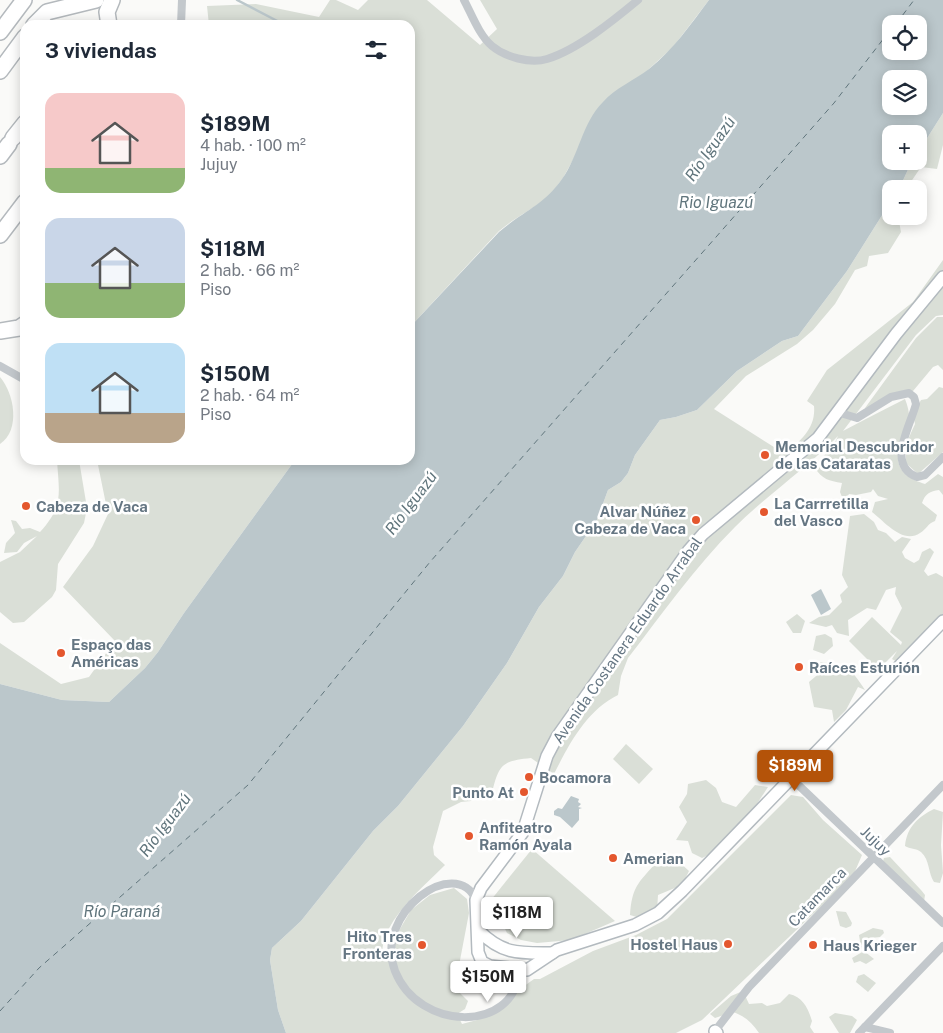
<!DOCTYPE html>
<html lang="es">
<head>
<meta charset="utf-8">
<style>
  :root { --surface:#fff; --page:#f6f6f7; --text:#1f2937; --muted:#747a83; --accent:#b45309 }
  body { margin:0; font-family:"Public Sans",sans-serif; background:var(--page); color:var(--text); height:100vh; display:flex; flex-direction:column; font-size:19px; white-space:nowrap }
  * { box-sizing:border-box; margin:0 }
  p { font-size:16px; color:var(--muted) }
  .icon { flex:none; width:28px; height:28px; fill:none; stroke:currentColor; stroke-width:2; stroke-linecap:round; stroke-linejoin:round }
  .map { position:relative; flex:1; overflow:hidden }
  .details { position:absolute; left:20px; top:20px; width:395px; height:445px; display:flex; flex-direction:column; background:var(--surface); border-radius:15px; box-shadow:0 2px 12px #0003 }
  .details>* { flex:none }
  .controls { position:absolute; left:882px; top:15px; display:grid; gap:10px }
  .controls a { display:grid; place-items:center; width:45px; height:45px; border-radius:10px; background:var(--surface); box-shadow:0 2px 12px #0003; font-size:25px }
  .price { position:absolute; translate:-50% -42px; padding:0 11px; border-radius:5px; background:#fff; color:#222; font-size:16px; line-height:32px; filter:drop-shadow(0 1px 2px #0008) }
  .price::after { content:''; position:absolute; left:50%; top:30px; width:15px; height:11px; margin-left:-8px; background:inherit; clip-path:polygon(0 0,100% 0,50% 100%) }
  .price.current { background:var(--accent); color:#fff }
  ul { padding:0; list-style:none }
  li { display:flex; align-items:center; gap:15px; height:125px; padding:0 25px }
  li span { display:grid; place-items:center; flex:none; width:140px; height:100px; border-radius:15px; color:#555 }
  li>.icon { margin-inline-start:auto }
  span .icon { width:60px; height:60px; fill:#fffc; stroke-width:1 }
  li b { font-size:21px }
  h2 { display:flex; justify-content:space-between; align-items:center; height:60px; padding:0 25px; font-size:21px }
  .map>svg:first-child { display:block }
</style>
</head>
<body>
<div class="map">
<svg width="943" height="1033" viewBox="0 0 943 1033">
  <rect width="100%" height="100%" fill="#fafaf8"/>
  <g fill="#dadfd7">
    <polygon points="330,0 336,0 358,10 368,0 427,0 480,45 497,29 480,0 709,0 673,47 650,68 579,149 563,178 548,198 512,221 499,231 410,327 410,25 209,25 207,6 256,4 319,17"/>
    <polygon points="943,113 943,145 937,169 921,167 906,189 899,189 912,161 919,161 919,151"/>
    <path d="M891,201V216H898L901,232L888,253L869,256L867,266L855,270L835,304L813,330L797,344L746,376L714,409L785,454C801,440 816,428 814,406L807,401L827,370L913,302L943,260V315L936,316L916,335L843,431C863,420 884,410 905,399C909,409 911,420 908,430C906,438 898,448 898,456C897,473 912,480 925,484L938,474L943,477V495L939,490C930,491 925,494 922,503L937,515L935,521C927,524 927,529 920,533C903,545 884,521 872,512L875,502L888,499L878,496L873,489L871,492L856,495L849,494L844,502L840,492L842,483C829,481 822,479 815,468C823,455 833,449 838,436C806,469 767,495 735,527C695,567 662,614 628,658L621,676L618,695C587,710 569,744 554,774L531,758C502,761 499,764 492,793L480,785L471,801L461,802L443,811L433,847L434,855L445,865C425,885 402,904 388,930C384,936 383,945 382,952L391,964L393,941L411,910L430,895L454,888L467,899L469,913L457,976L459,992L468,1001L465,1009L457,1014L462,1024L477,1020L534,979H540L593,951L636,935L667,919L791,795L803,797L823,820L862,855L853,876L702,1020L676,1033H286L278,1010L273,979L270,960L272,948L301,921L373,831L398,806L463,726L507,663L539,607L563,576L575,552L597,520L608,490L621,482L628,473L635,455L660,420L676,417L697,410L737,371L782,341L798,336L847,271Z"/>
    <path d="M937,317H943V370L938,365L933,367L913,391C887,390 884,405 865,408L916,338Z"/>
    <path d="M0,377C14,393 21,430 0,444Z"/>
    <polygon points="939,387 943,388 943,452 918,474 906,463 906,444 915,424 913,415 921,400 927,399"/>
    <path d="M57,460H79L87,508L84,523L58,564L56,590L52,597L24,622L13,623L0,612V562L20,552L37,536L24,543L17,552L4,553L6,543L15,533L11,520L16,521L22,529L30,528L40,532C64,506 59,493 57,460Z"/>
    <polygon points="97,460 295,460 184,613 158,652 145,668 109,702 62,700 0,684 0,643 61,684 89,677 115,641 63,587 93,546 108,514"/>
    <polygon points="864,514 874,522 878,530 886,533 895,542 902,537 911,539 902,552 905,558 914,563 919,560 922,552 930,548 934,552 924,571 928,576 936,573 943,577 943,615 897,662 892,659 897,651 878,670 849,641 872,617 901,645 902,642 890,632 902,608 895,594 896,587 886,590 876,610 867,608 848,620 849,636 837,633 832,625 826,627 809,623 819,617 829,615 842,602 840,595 848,587 842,575 850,516"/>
    <polygon points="797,614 805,621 801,633 793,633 786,622"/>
    <polygon points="825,634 832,638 833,646 824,654 813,650 816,636"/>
    <path d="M815,662C845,664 849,665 865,690L858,687L846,710L834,722L832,710L814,707L809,682L822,671Z"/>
    <polygon points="626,744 653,769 639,784 613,759"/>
    <polygon points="706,780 716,788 722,802 736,807 755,785 768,787 751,813 740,822 734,834 719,850 702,858 692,853 688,841 676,840 687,822 679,807 687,794 688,784"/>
    <path d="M934,809L943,812L941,845L943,873L940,883L934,882C928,873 930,860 921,852C916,848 910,849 905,846C907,827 918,817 934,809Z"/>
    <polygon points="532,849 615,921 571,940 537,943 521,940 507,933 491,900"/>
    <polygon points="890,857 921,890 925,895 924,902 882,865 884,858"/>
    <path d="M678,861L689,871L682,885L658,895L657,911L640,918L630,915C632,887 638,883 656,863Z"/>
    <polygon points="836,911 846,912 852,923 851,926 846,928 840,926"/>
    <polygon points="873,928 883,930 884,933 880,937 871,938 859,952 857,950 860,941 859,935"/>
    <polygon points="864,951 874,959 866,964 860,961 854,963 852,958"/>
    <polygon points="864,974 876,983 868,992 856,982 858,976"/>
    <path d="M743,991L749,1004L762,1003L767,1006L780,1003L789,994C803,997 808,1008 812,1021L810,1027L814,1033H759C752,1023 745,1016 733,1012L715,1018L710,1014L731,996Z"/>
    <polygon points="835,1013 852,1016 857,1020 850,1033 839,1033 829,1017"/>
  </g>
  <g fill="#bbc7cb" fill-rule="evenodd">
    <path d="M709,0H943V113L919,151V134H891V161H912L899,189H891V201L847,271L798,336L782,341L737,371L697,410L676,417L660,420L635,455L628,473L621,482L608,490L597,520L575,552L563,576L539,607L507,663L463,726L398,806L373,831L301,921L272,948L270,960L273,979L278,1010L286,1033H0V684L62,700L109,702L145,668L158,652L184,613L295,460H410V327L499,232C523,211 543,206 562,179C579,155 582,123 603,102C615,88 635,80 649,69C673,50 691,24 709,0ZM891,24H919V51H891ZM891,79H919V106H891Z"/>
    <polygon points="821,589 831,609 821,615 811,595"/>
    <polygon points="571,796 579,799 578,802 581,804 578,807 582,808 579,809 579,820 572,828 560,817 554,815 554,811 558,808 562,809"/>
  </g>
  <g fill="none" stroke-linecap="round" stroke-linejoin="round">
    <polyline stroke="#bbc7cb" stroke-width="2.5" points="237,0 285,25"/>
    <g stroke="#60757c" stroke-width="1" stroke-dasharray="6 5" stroke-linecap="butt">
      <polyline points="896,24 914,0"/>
      <polyline points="0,1011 39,968 248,785 430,562 834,103 891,29"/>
    </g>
    <defs>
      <g id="secondary">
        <polyline points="943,277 896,334 818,438 703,534 689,550 557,737 547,756 523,832 481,888 476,900 478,952 482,962 490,966 527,970 557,950 635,925 658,913 682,891 943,621"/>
        <path d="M479,931C503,955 520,953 552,953"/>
        <polyline points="715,1031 717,1033"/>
      </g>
      <g id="highway">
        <polyline points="34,25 47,12 96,0"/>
        <polyline points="109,25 107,12 112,0"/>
        <polyline points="0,32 24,0"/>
        <polyline points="0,71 25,37"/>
        <polyline points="13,138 25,123"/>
        <polyline points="0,156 9,144"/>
        <polyline points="0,235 25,202"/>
        <polyline points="0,331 19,328 25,324"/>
      </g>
    </defs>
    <use href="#secondary" stroke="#b3babf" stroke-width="14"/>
    <use href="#highway" stroke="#b4b9bd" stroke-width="18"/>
    <g stroke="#c3c8cc" stroke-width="8">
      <path d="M464,0C472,15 479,35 492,46C505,57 530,64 547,59C577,50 614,20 638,0"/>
      <polyline points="181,25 182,0"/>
      <polyline points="0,366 25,380"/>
      <path d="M837,412L857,418L891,397L909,393L914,397L916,404C910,427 886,465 917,477L925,475L943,457"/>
      <polyline points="791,778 943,923"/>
      <path d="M476,900C456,854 373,913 395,971C419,1032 515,1033 519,971"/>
      <polyline points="865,1027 890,1033"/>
      <polyline points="715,1031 749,987 943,785"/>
      <polyline points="859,1033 943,946"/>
    </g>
    <use href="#secondary" stroke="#fff" stroke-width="11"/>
    <use href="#highway" stroke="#fff" stroke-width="15"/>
  </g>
  <g fill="#e4572e" stroke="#fff" stroke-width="2">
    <circle cx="765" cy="455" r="5"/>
    <circle cx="26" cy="506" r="5"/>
    <circle cx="764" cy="512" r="5"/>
    <circle cx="696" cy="520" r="5"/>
    <circle cx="61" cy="653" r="5"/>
    <circle cx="799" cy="667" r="5"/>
    <circle cx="529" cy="777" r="5"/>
    <circle cx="524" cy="792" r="5"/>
    <circle cx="469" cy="836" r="5"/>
    <circle cx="613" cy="858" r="5"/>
    <circle cx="728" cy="944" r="5"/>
    <circle cx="422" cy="945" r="5"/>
    <circle cx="813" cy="945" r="5"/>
  </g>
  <g text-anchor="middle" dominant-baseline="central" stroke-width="5" stroke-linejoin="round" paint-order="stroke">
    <g font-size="15" font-weight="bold" fill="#657683" stroke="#fff" text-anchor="start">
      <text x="775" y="446">Memorial Descubridor<tspan x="775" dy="17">de las Cataratas</tspan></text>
      <text x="774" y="503">La Carrretilla<tspan x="774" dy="17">del Vasco</tspan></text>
      <text x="36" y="506">Cabeza de Vaca</text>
      <text x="686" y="511" text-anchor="end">Alvar Núñez<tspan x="686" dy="17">Cabeza de Vaca</tspan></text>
      <text x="71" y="644">Espaço das<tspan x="71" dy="17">Américas</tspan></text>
      <text x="809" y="667">Raíces Esturión</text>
      <text x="539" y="777">Bocamora</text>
      <text x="514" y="792" text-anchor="end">Punto At</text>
      <text x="479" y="827">Anfiteatro<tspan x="479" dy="17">Ramón Ayala</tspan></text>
      <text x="623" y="858">Amerian</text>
      <text x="412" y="936" text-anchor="end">Hito Tres<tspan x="412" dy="17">Fronteras</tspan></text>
      <text x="718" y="944" text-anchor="end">Hostel Haus</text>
      <text x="823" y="945">Haus Krieger</text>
    </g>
    <g font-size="15" fill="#657683" stroke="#fff">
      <text transform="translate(627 640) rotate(-55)">Avenida Costanera Eduardo Arrabal</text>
      <text transform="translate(876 841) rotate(44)">Jujuy</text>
      <text transform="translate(817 897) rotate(-46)">Catamarca</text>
    </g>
    <g font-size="16" font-style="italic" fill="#60757c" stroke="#fff">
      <text transform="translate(710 149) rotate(-55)">Río Iguazú</text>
      <text x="716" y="202">Rio Iguazú</text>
      <text transform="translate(411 503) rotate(-53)">Río Iguazú</text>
      <text transform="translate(165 825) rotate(-53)">Río Iguazú</text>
      <text x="122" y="911">Río Paraná</text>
    </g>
  </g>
</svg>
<div class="controls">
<a><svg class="icon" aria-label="locate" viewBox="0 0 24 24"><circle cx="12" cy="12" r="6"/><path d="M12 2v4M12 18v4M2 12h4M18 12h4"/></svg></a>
<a><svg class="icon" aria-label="layers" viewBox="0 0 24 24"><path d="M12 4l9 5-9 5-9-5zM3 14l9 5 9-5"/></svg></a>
<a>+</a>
<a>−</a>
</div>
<b class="price current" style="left:795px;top:792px">$189M</b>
<b class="price" style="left:517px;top:939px">$118M</b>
<b class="price" style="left:488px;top:1003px">$150M</b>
<section class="details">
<h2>3 viviendas<svg class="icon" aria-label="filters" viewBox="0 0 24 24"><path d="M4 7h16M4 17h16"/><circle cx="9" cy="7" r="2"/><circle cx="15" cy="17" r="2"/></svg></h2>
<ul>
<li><span style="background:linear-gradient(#f6c9c9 75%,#8fb573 0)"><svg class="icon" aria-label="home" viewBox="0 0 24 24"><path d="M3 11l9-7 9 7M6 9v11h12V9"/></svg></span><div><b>$189M</b><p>4 hab. · 100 m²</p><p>Jujuy</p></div></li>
<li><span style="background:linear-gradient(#c9d6e8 65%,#8fb573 0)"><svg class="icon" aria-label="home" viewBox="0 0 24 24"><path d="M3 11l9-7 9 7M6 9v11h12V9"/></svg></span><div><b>$118M</b><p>2 hab. · 66 m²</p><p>Piso</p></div></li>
<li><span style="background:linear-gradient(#bfe0f5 70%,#b9a48a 0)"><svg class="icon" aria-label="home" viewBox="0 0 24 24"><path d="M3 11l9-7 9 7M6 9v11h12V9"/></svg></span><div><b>$150M</b><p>2 hab. · 64 m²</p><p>Piso</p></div></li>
</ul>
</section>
</div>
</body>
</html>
